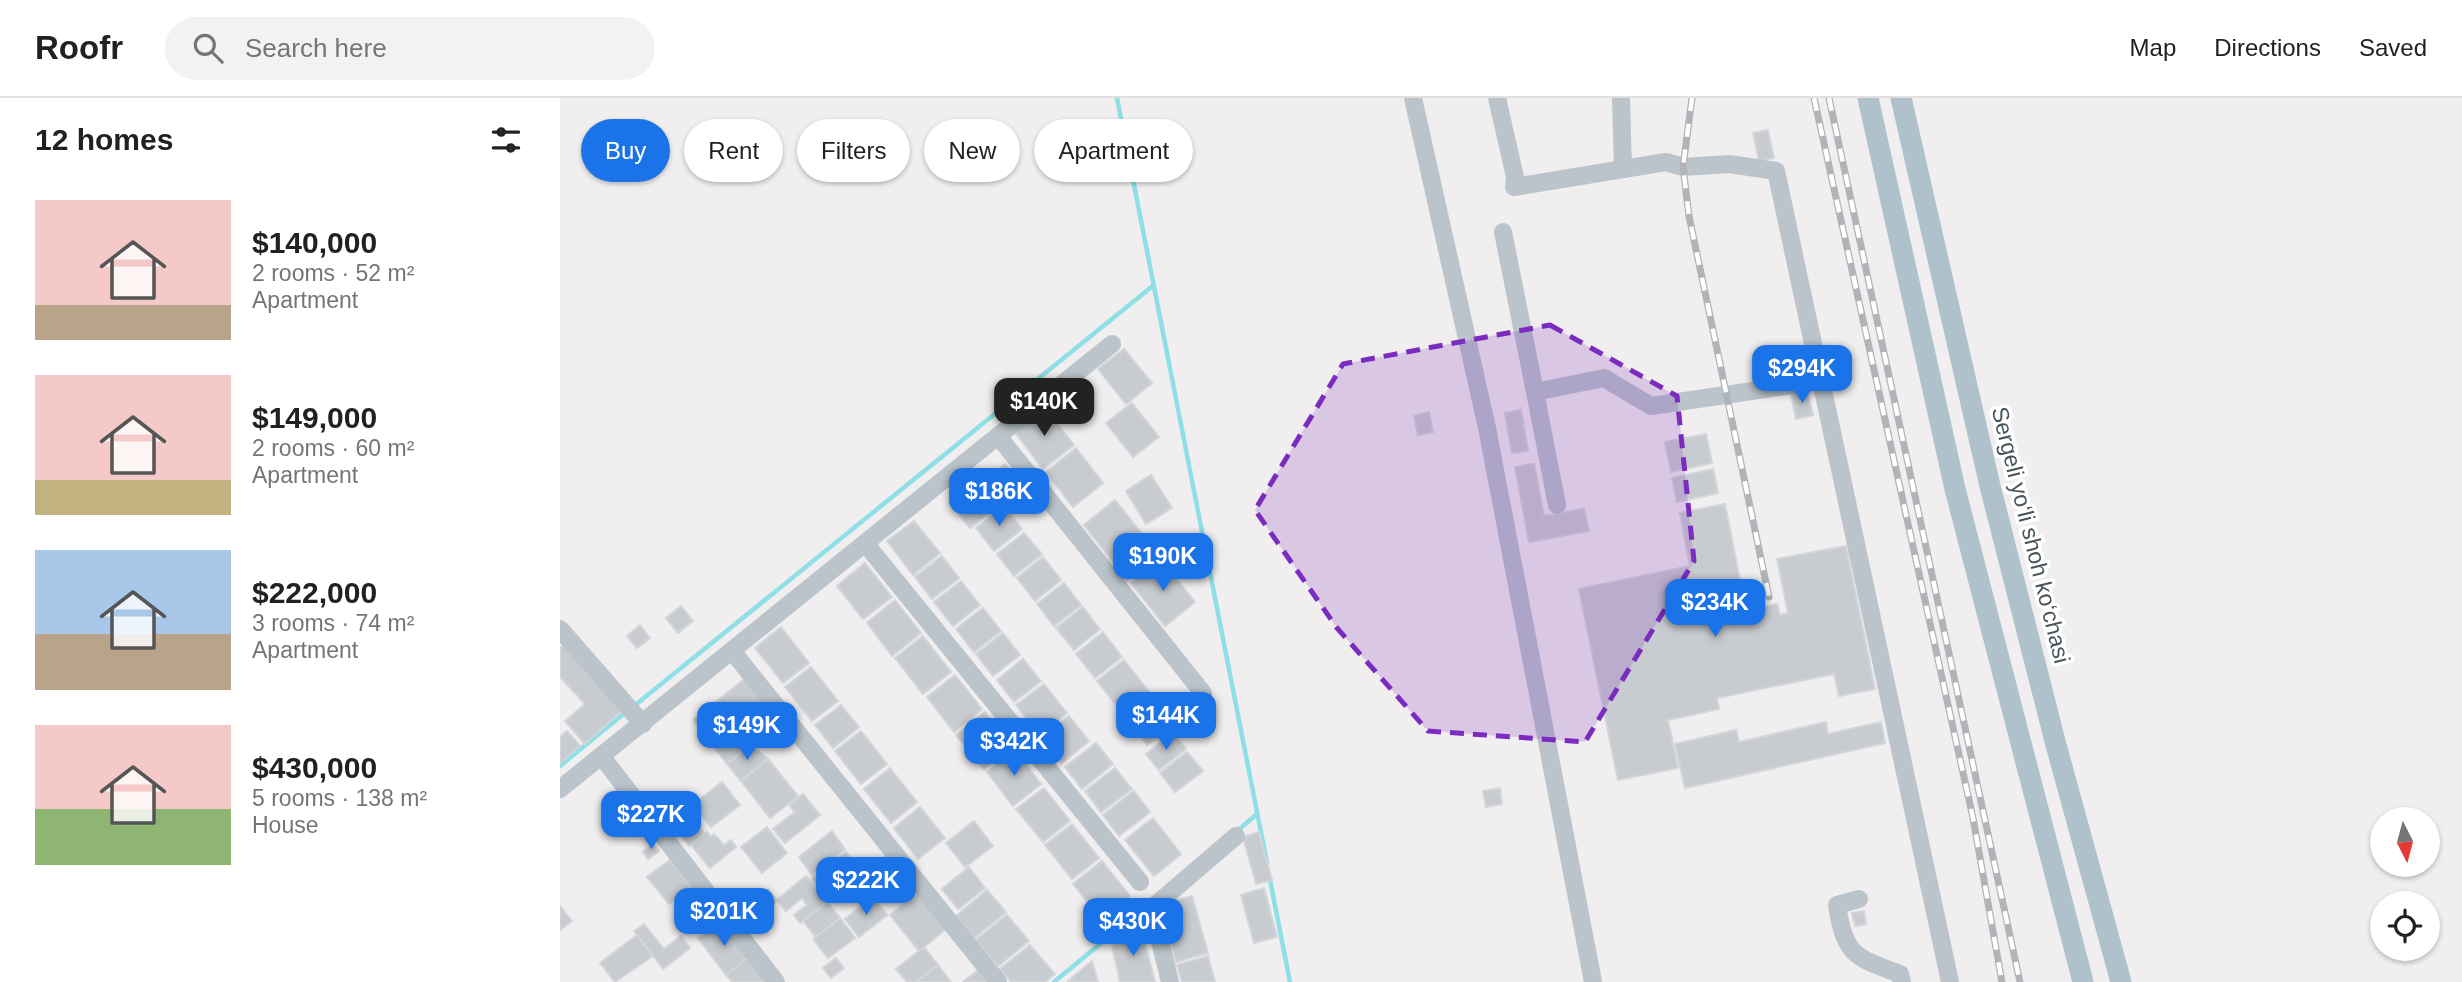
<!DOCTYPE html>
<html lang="en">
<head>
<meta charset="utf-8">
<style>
  :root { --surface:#fff; --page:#f2f2f2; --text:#202124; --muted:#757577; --line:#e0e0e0; --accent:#1a73e8 }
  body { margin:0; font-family:Helvetica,sans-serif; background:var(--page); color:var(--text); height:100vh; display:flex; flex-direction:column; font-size:26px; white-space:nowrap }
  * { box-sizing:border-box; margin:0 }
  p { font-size:23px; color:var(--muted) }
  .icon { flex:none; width:38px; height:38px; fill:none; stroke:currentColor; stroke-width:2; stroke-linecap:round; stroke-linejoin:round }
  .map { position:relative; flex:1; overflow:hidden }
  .panel { display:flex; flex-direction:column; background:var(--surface); width:560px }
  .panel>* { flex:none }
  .top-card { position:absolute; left:21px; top:21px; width:665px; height:63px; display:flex; gap:14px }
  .needle { width:46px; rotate:174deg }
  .fabs { position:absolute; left:1810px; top:709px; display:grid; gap:14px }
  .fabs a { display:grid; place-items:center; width:70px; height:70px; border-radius:50%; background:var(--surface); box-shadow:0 2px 5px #0004; font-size:35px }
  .price { position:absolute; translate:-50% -60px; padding:0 16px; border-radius:14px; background:var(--accent); color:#fff; font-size:23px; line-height:46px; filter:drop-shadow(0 2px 4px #0008) }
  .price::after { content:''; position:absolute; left:50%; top:42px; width:21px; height:16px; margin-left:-10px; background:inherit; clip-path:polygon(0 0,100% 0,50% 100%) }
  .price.on { background:#222; color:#fff }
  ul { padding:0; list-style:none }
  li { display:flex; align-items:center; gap:21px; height:175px; padding:0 35px }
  li span { display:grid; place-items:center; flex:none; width:196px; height:140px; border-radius:0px; color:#555 }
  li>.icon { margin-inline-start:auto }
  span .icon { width:84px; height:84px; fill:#fffc; stroke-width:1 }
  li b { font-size:30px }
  h2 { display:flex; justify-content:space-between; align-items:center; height:84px; padding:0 35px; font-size:30px }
  .chip { padding:0 24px; border-radius:32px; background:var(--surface); box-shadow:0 2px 5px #0004; font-size:24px; line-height:63px }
  .chip.on { background:var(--accent); color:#fff }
  header { display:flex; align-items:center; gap:42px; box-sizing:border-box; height:98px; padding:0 35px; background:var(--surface); border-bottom:2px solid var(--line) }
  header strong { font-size:33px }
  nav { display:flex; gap:38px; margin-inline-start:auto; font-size:24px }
  .search { width:490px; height:63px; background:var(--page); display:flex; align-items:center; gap:18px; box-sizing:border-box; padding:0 24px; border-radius:38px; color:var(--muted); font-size:26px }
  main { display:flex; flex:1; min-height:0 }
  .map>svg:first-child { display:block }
</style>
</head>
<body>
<header>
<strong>Roofr</strong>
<div class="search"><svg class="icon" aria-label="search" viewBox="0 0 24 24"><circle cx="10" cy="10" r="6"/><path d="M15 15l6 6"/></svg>Search here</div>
<nav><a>Map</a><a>Directions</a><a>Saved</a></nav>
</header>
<main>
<section class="panel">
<h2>12 homes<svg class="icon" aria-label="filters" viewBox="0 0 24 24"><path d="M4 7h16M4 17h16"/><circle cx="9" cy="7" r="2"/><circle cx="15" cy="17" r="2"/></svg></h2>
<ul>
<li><span style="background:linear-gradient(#f6c9c9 75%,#b9a48a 0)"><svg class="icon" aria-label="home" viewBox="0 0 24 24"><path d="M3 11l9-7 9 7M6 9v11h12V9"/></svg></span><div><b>$140,000</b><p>2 rooms · 52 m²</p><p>Apartment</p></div></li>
<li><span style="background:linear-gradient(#f6c9c9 75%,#c2b280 0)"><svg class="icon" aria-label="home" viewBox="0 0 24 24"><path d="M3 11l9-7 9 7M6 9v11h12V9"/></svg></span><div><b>$149,000</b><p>2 rooms · 60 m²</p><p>Apartment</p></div></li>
<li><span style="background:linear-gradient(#a9c7e8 60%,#b9a48a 0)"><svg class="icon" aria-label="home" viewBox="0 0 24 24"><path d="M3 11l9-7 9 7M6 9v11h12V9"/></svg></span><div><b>$222,000</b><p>3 rooms · 74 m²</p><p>Apartment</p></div></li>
<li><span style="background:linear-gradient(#f6c9c9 60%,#8fb573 0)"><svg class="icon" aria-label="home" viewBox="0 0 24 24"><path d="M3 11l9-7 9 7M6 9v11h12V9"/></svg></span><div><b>$430,000</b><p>5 rooms · 138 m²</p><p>House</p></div></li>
</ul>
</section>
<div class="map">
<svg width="1902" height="884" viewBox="0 0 1902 884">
  <rect width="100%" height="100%" fill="#f0eeee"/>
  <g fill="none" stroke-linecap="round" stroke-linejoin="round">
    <g stroke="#8edfe6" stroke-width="4.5">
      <polyline points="557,0 707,765"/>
      <polyline points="74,608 594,187"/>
      <polyline points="0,668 67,613"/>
      <polyline points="677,733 697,716"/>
      <polyline points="709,777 730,884"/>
      <polyline points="494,884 586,808"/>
    </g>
  </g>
  <g fill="#c8ccd0" stroke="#d2d5d9" stroke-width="2">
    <polygon points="1208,32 1214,60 1199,63 1193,35"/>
    <polygon points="564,251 592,285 566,306 538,271"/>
    <polygon points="1247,293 1253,317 1236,321 1231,296"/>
    <polygon points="572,305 599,339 573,359 546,325"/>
    <polygon points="484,309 514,347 483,371 454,333"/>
    <polygon points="961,312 968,353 952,355 945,315"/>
    <polygon points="869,314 873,334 858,337 854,318"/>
    <polygon points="1146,336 1152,365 1111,374 1105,344"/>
    <polygon points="516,350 543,385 513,409 486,374"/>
    <polygon points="445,366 463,388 436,410 418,387"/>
    <polygon points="974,366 984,418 1024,411 1029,433 969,444 955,369"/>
    <polygon points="1153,371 1158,395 1117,404 1112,380"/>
    <polygon points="591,377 612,410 586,426 566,393"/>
    <polygon points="415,388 433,412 410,430 391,407"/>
    <polygon points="555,402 599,457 567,482 524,427"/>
    <polygon points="1165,406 1186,513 1217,506 1220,517 1228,515 1217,461 1286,448 1315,591 1279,598 1274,576 1157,600 1159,611 1108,622 1118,670 1058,682 1019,491 1130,468 1120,415"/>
    <polygon points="444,408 462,431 434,453 416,430"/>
    <polygon points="354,423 380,455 353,477 327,443"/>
    <polygon points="464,435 482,456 454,478 437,456"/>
    <polygon points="382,458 399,480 372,501 355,479"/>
    <polygon points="483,459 501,482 475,503 457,480"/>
    <polygon points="601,461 635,504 605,528 571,485"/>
    <polygon points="305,465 332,499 303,521 277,488"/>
    <polygon points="401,483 420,507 393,528 374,504"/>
    <polygon points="504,485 521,507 494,528 477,506"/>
    <polygon points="335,502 361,535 332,558 307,525"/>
    <polygon points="121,508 133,523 118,535 106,520"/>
    <polygon points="523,509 540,531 514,552 496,530"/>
    <polygon points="423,510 441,533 414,554 396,531"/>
    <polygon points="80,527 90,540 77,550 67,538"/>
    <polygon points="221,529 249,565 223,585 195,550"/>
    <polygon points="543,534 562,559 535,580 516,556"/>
    <polygon points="443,535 460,557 433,578 416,556"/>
    <polygon points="363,538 391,574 363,596 335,560"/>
    <polygon points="6,545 64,611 25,646 5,623 25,606 0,579 0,550"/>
    <polygon points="463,561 481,583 454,604 437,582"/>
    <polygon points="564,562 591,596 564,617 537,583"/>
    <polygon points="251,569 278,603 252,623 225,589"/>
    <polygon points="395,577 422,611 394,634 367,599"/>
    <polygon points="186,580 204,602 150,644 133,622"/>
    <polygon points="484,586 507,615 480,637 456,607"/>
    <polygon points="596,602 615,626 587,647 568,623"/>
    <polygon points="281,607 299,629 273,650 255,627"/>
    <polygon points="425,614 452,649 424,671 396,637"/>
    <polygon points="509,618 529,643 502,665 482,639"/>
    <polygon points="1266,624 1268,636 1321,624 1325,645 1125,690 1115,646 1176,632 1179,644"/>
    <polygon points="174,625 191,647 167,666 150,644"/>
    <polygon points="7,633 20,648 0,665 0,639"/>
    <polygon points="301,633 327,666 301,686 275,653"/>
    <polygon points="613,635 626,651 599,672 586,656"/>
    <polygon points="536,645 553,666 522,691 505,669"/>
    <polygon points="191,647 208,661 181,683 167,666"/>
    <polygon points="455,652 481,686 453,708 427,674"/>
    <polygon points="627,654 643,673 615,694 600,675"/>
    <polygon points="208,661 238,698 210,720 181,683"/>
    <polygon points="330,670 357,704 331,725 304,691"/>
    <polygon points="555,670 572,691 541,714 525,693"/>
    <polygon points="162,684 180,707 151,729 133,707"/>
    <polygon points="484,690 510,723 483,744 456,711"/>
    <polygon points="940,690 942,706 926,709 923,693"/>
    <polygon points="574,693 590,714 559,738 543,717"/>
    <polygon points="243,696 260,717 225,745 213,731 235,714 229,707"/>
    <polygon points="64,709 70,716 59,724 53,717"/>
    <polygon points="360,709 385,740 358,761 334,730"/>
    <polygon points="593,720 621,756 594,778 565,742"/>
    <polygon points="414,723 433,748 405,769 386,745"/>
    <polygon points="512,726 539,760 512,781 485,747"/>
    <polygon points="138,727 145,736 129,748 122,739"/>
    <polygon points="207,729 227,755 202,775 181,749"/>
    <polygon points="272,733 285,751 252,777 239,759"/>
    <polygon points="147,734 151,739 154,736 164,747 171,742 176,749 150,770 131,747"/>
    <polygon points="699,734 712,782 696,786 683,739"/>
    <polygon points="93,746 99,753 88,761 83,754"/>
    <polygon points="286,754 294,765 274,781 283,792 269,803 252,781"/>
    <polygon points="326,758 341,776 312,799 297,781"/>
    <polygon points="110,762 131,789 109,806 87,779"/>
    <polygon points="542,763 570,798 541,821 513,786"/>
    <polygon points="409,769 425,790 398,811 382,791"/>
    <polygon points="246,778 267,804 240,825 234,817 247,807 242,800 226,813 217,802"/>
    <polygon points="704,790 717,839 694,845 681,797"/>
    <polygon points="208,791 217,803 191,823 182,811"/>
    <polygon points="427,792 446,814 414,840 396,818"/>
    <polygon points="358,795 386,831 359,853 330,817"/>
    <polygon points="632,798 648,855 616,864 601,807"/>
    <polygon points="313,799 327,817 299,839 285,821"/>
    <polygon points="267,804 280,820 256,839 243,823"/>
    <polygon points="0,808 12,823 0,832"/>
    <polygon points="1304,813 1306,826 1295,828 1292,815"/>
    <polygon points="447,817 469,843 438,868 416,842"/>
    <polygon points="280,820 295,840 268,860 253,841"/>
    <polygon points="161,823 189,859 166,877 138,840"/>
    <polygon points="84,826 104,851 121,838 130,850 103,871 74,833"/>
    <polygon points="580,826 595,884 560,884 552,848"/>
    <polygon points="77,837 93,858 55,884 40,865"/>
    <polygon points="470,847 495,876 485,884 451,884 440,871"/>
    <polygon points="364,849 378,867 356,884 347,884 336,871"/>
    <polygon points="648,858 655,884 622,884 617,867"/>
    <polygon points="189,859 208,884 172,884 166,877"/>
    <polygon points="276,860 284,870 271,880 263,870"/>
    <polygon points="532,863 538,884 508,884 508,883"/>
    <polygon points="378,867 391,884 356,884"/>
    <polygon points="418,872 427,884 403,884"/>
  </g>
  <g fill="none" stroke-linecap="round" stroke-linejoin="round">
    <g stroke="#bac4ca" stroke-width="18">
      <polyline points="853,0 927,330 1033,884"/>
      <polyline points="937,0 955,79 954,89 1106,64 1123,69 1169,66 1216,73 1390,884"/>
      <polyline points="1061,0 1063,71"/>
      <polyline points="943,134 975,294 1044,280 1091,308 1259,283"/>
      <polyline points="975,294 997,407"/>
      <polyline points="438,338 643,595"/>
      <polyline points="305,445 580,784"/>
      <polyline points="0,531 83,626"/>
      <polyline points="172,553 438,884"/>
      <polyline points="42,659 216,884"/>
      <polyline points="0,691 552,246"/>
      <path d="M1299,801L1277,807C1285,858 1295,859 1340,876L1342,884"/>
      <polyline points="610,884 592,810 676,738"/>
    </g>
    <g stroke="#afc1cb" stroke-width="21">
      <polyline points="1308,0 1395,391 1523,884"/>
      <polyline points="1341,0 1430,388 1496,647 1561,884"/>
    </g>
    <defs>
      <g id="rail">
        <polyline points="1132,0 1123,69 1129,118 1209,499"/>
        <polyline points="1254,0 1413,720 1442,884"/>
        <polyline points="1269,0 1460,884"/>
      </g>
    </defs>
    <use href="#rail" stroke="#b0b4b8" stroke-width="7"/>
    <use href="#rail" stroke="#fff" stroke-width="4.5" stroke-dasharray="13" stroke-linecap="butt"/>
  </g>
  <path fill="#7b2cbf" fill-opacity="0.2" stroke="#7b2cbf" stroke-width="5" stroke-dasharray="14 9" stroke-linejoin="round" d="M990,227L1117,298L1134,463L1025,644L868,633L777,530L695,412L783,266Z"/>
  <g text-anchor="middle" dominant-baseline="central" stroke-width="7" stroke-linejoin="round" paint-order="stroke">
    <g font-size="23" fill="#47545a" stroke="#fff">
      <text transform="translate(1471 437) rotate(76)">Sergeli yo‘li shoh ko‘chasi</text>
    </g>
  </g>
</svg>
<div class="fabs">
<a><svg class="needle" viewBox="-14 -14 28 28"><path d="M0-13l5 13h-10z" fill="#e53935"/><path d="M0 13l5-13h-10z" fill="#757577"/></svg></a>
<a><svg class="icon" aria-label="locate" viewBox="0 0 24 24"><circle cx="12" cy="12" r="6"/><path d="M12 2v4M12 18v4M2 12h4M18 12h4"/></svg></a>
</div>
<b class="price" style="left:1242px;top:307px">$294K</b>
<b class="price on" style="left:484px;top:340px">$140K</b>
<b class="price" style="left:439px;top:430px">$186K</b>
<b class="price" style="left:603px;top:495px">$190K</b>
<b class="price" style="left:1155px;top:541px">$234K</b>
<b class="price" style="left:606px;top:654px">$144K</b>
<b class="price" style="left:187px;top:664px">$149K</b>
<b class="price" style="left:454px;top:680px">$342K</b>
<b class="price" style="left:91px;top:753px">$227K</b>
<b class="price" style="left:306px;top:819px">$222K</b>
<b class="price" style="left:164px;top:850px">$201K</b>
<b class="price" style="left:573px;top:860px">$430K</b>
<div class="top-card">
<a class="chip on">Buy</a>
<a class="chip">Rent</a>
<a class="chip">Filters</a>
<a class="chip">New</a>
<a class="chip">Apartment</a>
</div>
</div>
</main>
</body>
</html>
